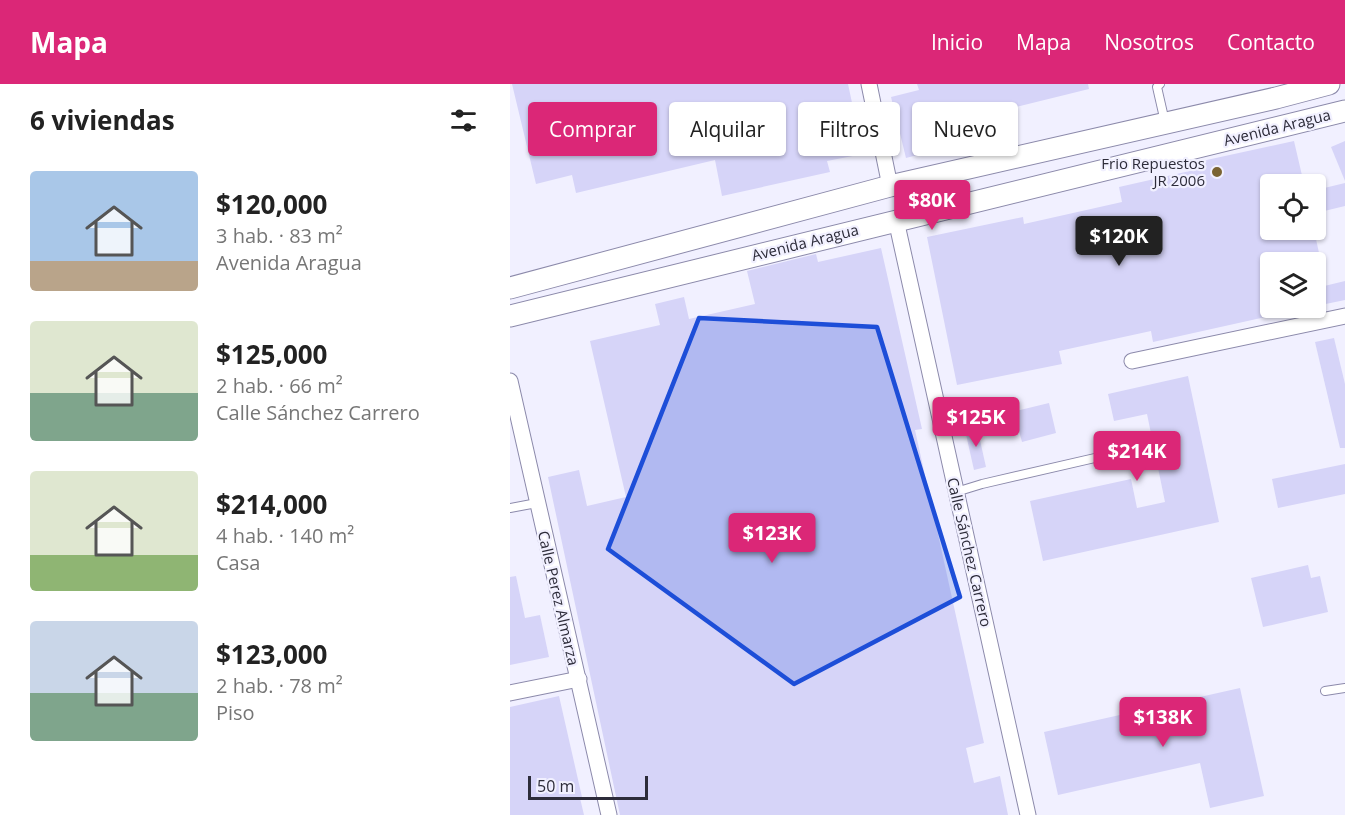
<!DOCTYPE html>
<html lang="es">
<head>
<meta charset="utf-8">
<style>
  :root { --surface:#fff; --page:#f6f6f6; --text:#222; --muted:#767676; --accent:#db2777 }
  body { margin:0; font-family:"Open Sans",sans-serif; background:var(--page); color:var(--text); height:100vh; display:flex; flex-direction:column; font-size:22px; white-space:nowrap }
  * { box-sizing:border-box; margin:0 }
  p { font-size:20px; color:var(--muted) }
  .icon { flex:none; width:33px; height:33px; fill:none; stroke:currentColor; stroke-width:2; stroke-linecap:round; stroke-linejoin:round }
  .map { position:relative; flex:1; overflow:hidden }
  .drawer { display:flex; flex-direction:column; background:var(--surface); width:510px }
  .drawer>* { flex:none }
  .hud { position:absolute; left:18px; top:18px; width:570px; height:54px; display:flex; gap:12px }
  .tools { position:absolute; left:750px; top:90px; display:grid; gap:12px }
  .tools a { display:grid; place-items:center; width:66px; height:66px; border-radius:6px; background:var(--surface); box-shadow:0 2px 4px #0004; font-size:30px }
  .scale { position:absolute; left:18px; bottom:15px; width:120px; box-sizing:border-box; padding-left:6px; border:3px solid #2d2c3a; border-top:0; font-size:16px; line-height:21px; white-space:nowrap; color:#2d2c3a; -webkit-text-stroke:4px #f1f0ff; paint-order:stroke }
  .price { position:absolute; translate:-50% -51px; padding:0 14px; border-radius:6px; background:var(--accent); color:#fff; font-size:20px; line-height:39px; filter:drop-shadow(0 2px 3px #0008) }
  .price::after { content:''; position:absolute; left:50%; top:36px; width:18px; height:14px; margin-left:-9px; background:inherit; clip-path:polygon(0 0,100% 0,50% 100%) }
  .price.on { background:#222; color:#fff }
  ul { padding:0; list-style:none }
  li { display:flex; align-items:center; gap:18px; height:150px; padding:0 30px }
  li span { display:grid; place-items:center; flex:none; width:168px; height:120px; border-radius:6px; color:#555 }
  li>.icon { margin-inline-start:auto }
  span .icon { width:72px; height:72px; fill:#fffc; stroke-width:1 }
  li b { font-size:26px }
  h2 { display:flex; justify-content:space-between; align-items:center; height:72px; padding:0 30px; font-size:26px }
  .pill { padding:0 21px; border-radius:6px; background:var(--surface); box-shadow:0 2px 4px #0004; font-size:21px; line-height:54px }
  .pill.on { background:var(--accent); color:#fff }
  header { display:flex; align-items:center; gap:36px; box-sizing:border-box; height:84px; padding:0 30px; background:var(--accent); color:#fff }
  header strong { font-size:28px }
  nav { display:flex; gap:33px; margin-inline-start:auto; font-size:21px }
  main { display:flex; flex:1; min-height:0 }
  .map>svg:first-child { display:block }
</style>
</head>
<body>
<header>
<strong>Mapa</strong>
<nav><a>Inicio</a><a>Mapa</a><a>Nosotros</a><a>Contacto</a></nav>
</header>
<main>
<section class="drawer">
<h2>6 viviendas<svg class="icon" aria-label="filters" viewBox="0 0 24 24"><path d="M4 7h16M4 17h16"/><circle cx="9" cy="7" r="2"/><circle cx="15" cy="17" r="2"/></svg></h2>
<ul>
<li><span style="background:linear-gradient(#a9c7e8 75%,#b9a48a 0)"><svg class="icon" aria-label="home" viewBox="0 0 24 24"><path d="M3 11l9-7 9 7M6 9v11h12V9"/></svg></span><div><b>$120,000</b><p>3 hab. · 83 m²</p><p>Avenida Aragua</p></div></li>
<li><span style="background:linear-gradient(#dfe7d0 60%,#7fa58c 0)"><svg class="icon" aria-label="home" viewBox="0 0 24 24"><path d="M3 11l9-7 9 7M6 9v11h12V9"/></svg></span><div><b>$125,000</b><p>2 hab. · 66 m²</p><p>Calle Sánchez Carrero</p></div></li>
<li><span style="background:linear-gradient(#dfe7d0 70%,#8fb573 0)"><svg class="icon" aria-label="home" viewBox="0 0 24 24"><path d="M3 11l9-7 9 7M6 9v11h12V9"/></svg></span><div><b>$214,000</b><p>4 hab. · 140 m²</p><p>Casa</p></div></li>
<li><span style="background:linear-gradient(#c9d6e8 60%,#7fa58c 0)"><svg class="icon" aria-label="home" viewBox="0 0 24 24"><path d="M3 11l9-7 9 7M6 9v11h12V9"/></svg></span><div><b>$123,000</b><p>2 hab. · 78 m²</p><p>Piso</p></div></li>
</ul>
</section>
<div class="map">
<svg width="835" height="731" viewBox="0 0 835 731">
  <rect width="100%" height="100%" fill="#f1f0ff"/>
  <g fill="#d6d4f8">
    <polygon points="2,0 338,0 353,70 317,77 320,88 212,112 205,76 66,109 62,91 26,100"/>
    <polygon points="407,0 578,0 579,5 413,46 419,68 396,74 381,13 409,6"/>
    <polygon points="784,57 794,100 760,100 760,146 804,146 811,178 760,178 760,232 643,258 641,247 549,267 552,280 447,301 417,153 513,133 514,140 612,118 609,103 693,84 692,77"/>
    <polygon points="835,57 835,97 821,63"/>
    <polygon points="835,99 835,122 806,129 806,106"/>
    <polygon points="371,164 412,345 405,346 474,659 456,664 464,699 490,692 498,731 110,731 38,393 69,386 77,422 116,413 80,257 150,241 145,220 174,213 179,235 245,220 237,187 306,170 308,178"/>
    <polygon points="835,197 835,216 806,222 806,204"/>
    <polygon points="824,254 835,300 835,364 830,364 805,258"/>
    <polygon points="678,292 709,438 533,477 520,417 621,395 627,424 655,418 637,330 604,337 598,310"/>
    <polygon points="539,319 546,349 512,358 507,340 488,345 485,332"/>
    <polygon points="467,343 476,383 464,386 455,346"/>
    <polygon points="835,380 835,410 768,424 762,395"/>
    <polygon points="798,481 801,494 810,492 818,528 753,543 741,494"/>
    <polygon points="6,492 15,534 30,531 39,573 0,581 0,493"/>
    <polygon points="730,604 754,712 700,724 690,679 548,711 534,648"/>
    <polygon points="49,612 72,713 70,714 74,731 0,731 0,623"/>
  </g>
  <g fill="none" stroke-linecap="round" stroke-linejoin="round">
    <defs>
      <g id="lane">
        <polyline points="650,0 647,3 655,38"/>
        <polyline points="446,408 472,400 637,362"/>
        <polyline points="0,424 27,419"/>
        <polyline points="815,607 835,604"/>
      </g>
      <g id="street">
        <polyline points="359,0 380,102"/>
        <polyline points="386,136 518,731"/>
        <polyline points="622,277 835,232"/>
        <polyline points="0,297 99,731"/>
        <polyline points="0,609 69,595"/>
      </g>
      <g id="secondary">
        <polyline points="0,204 380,102 766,14 819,0"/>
        <polyline points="0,232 835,27"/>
      </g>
    </defs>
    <use href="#lane" stroke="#8c8aab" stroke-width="10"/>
    <use href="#street" stroke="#8c8aab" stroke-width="17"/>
    <use href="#secondary" stroke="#8c8aab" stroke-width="23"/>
    <use href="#lane" stroke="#fff" stroke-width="8"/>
    <use href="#street" stroke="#fff" stroke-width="15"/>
    <use href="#secondary" stroke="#fff" stroke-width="21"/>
  </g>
  <path fill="#1d4ed8" fill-opacity="0.2" stroke="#1d4ed8" stroke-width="4.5" stroke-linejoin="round" d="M189,234L367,243L450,513L284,600L98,465Z"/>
  <circle fill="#7a6333" stroke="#f1f0ff" stroke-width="2" cx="707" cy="88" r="6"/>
  <g text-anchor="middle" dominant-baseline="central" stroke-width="4.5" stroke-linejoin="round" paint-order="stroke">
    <g font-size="15" fill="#2d2c3a" stroke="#f1f0ff">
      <text transform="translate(767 43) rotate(-14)">Avenida Aragua</text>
      <text transform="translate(295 158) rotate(-14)">Avenida Aragua</text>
      <text transform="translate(460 468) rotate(77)">Calle Sánchez Carrero</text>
      <text transform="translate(49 514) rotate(77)">Calle Perez Almarza</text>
    </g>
    <g font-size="15" fill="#2d2c3a" stroke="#f1f0ff" text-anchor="end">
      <text x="695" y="79">Frio Repuestos<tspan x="695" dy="17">JR 2006</tspan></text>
    </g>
  </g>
</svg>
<div class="tools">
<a><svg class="icon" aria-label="locate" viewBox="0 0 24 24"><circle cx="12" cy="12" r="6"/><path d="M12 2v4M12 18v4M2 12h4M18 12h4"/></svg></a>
<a><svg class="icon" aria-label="layers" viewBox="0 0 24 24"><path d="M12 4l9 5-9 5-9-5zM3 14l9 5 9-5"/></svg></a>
</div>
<div class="scale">50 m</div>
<b class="price" style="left:422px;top:147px">$80K</b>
<b class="price on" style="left:609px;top:183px">$120K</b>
<b class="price" style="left:466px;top:364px">$125K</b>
<b class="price" style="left:627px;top:398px">$214K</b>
<b class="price" style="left:262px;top:480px">$123K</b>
<b class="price" style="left:653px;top:664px">$138K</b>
<div class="hud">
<a class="pill on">Comprar</a>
<a class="pill">Alquilar</a>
<a class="pill">Filtros</a>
<a class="pill">Nuevo</a>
</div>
</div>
</main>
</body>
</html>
